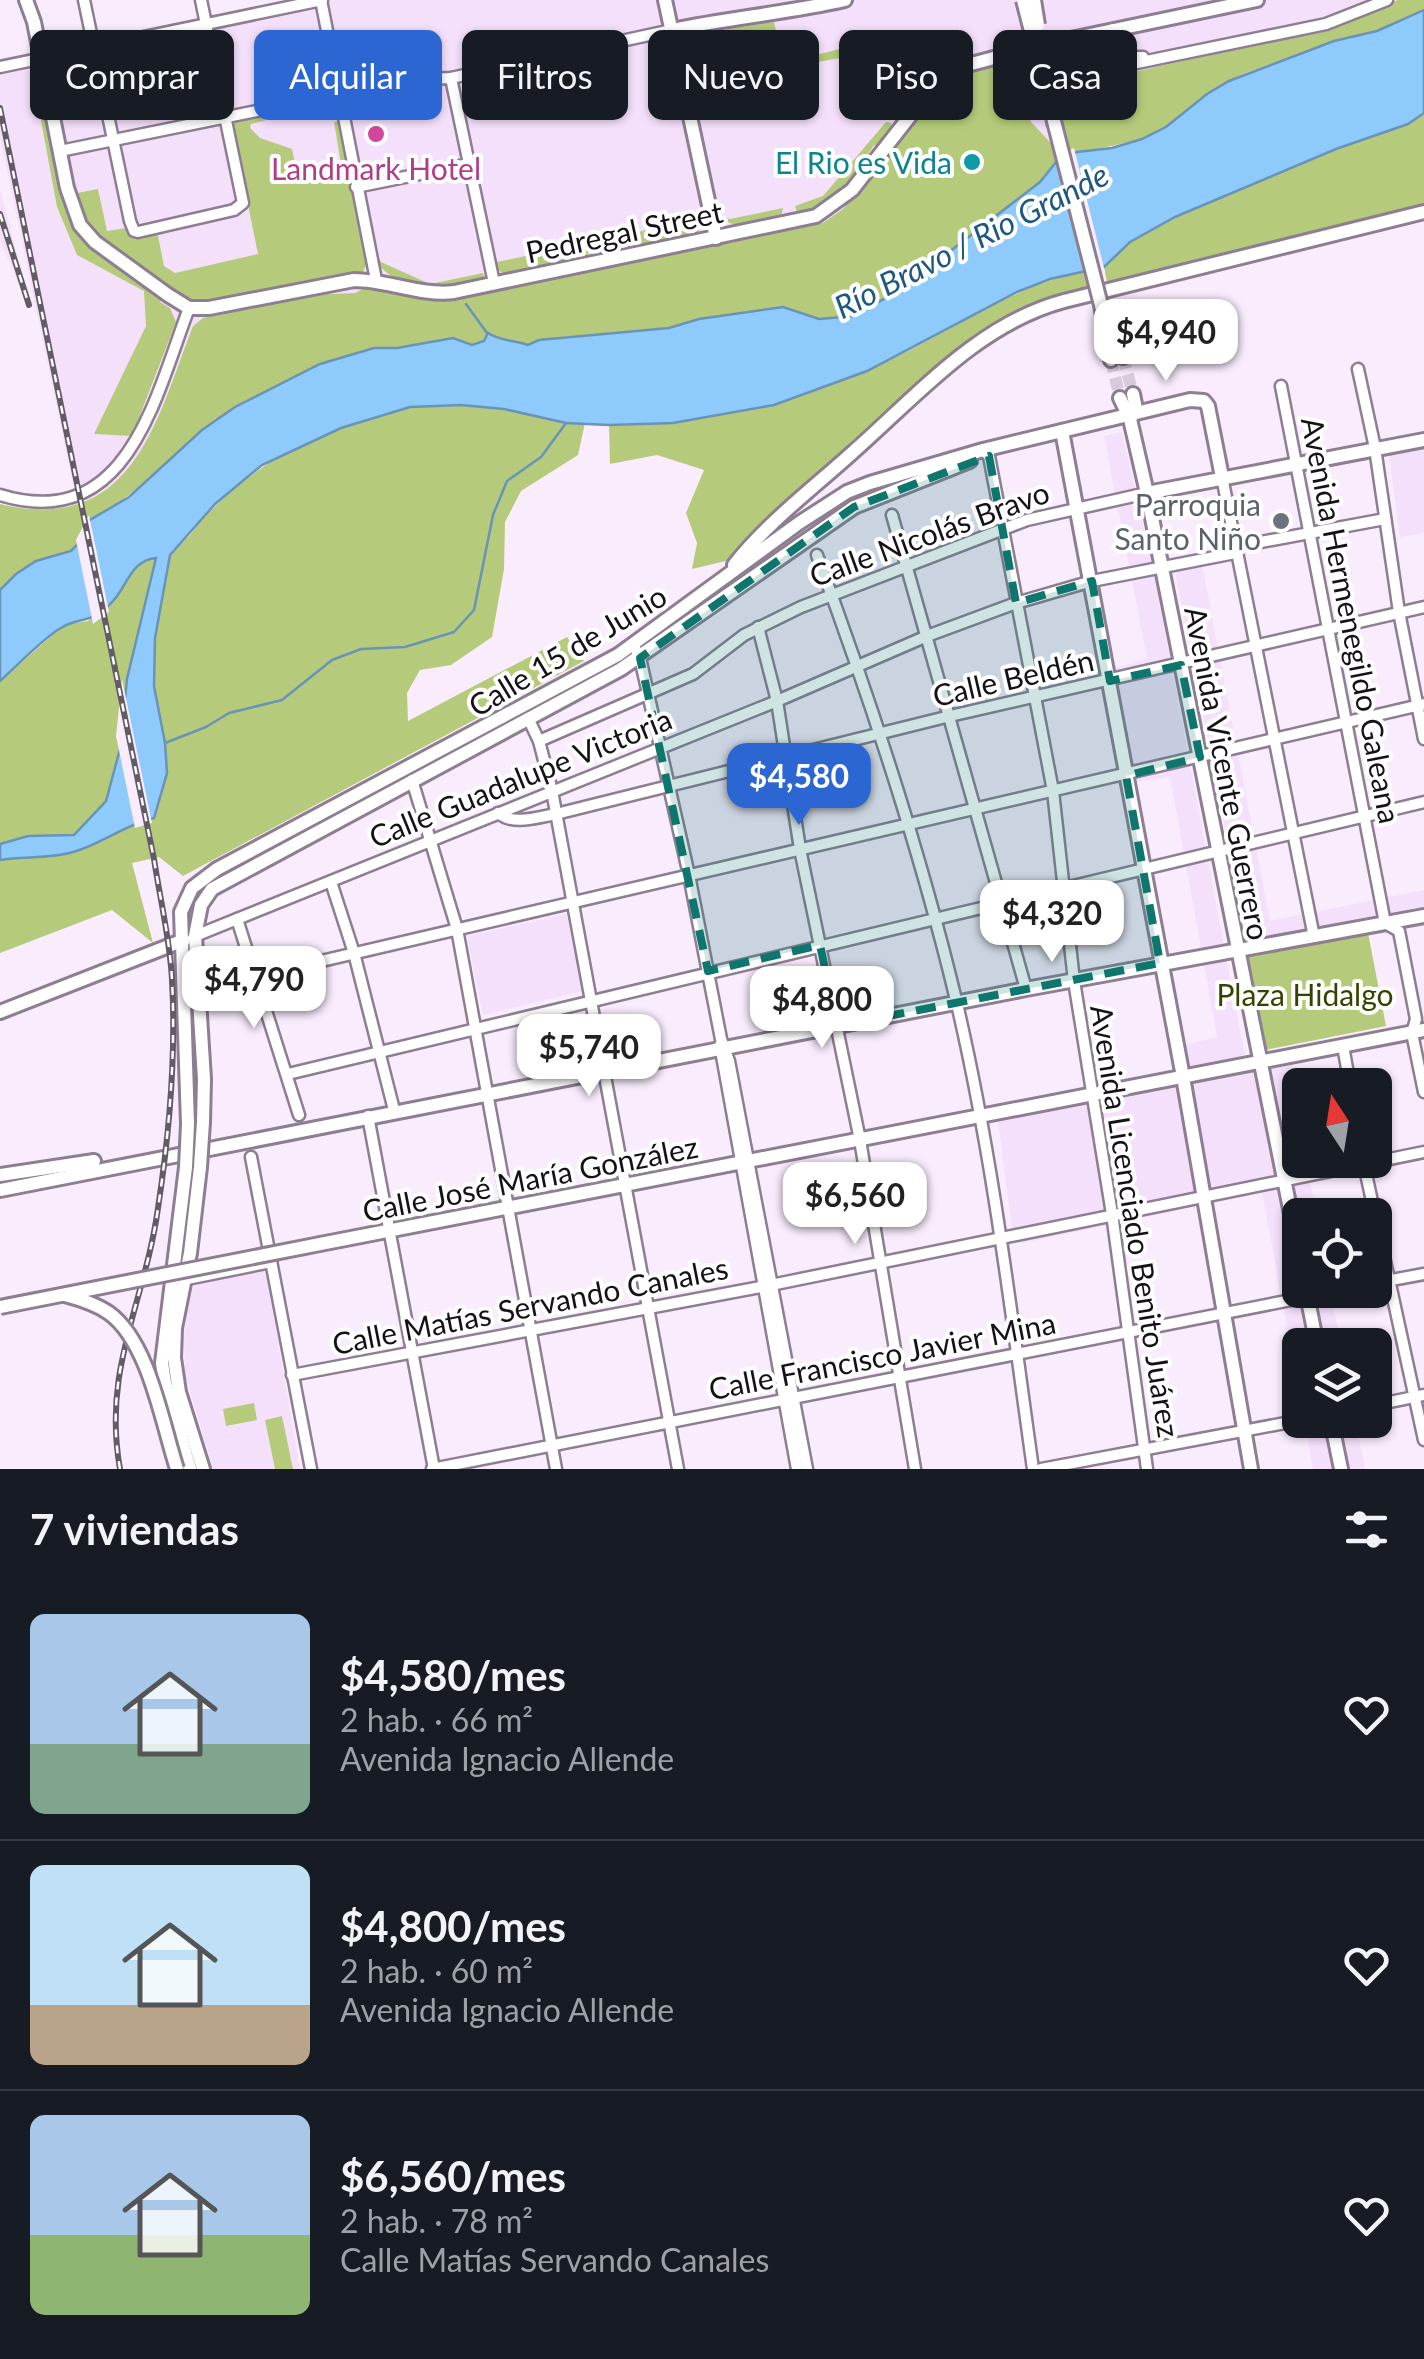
<!DOCTYPE html>
<html lang="es">
<head>
<meta charset="utf-8">
<style>
  :root { --surface:#171b24; --page:#20242c; --text:#f1f3f6; --muted:#9ea1a6; --line:#363941; --accent:#2b66d3 }
  body { margin:0; font-family:Lato,sans-serif; background:var(--page); color:var(--text); height:100vh; display:flex; flex-direction:column; font-size:38px; white-space:nowrap }
  * { box-sizing:border-box; margin:0 }
  p { font-size:32px; color:var(--muted) }
  .icon { flex:none; width:55px; height:55px; fill:none; stroke:currentColor; stroke-width:2; stroke-linecap:round; stroke-linejoin:round }
  .map { position:relative; height:1469px; overflow:hidden }
  .side { display:flex; flex-direction:column; background:var(--surface); flex:1 }
  .side>* { flex:none }
  .top-card { position:absolute; left:30px; top:30px; width:1365px; height:90px; display:flex; gap:20px }
  .needle { width:65px; rotate:348deg }
  .tools { position:absolute; left:1282px; top:1068px; display:grid; gap:20px }
  .tools a { display:grid; place-items:center; width:110px; height:110px; border-radius:15px; background:var(--surface); box-shadow:0 2px 8px #0004; font-size:50px }
  .price { position:absolute; translate:-50% -85px; padding:0 22px; border-radius:20px; background:#fff; color:#222; font-size:32px; line-height:65px; filter:drop-shadow(0 2px 5px #0008) }
  .price::after { content:''; position:absolute; left:50%; top:60px; width:30px; height:22px; margin-left:-15px; background:inherit; clip-path:polygon(0 0,100% 0,50% 100%) }
  .price.on { background:var(--accent); color:#fff }
  ul { padding:0; list-style:none }
  li { display:flex; align-items:center; gap:30px; height:250px; padding:0 30px }
  li+li { border-top:2px solid var(--line) }
  li span { display:grid; place-items:center; flex:none; width:280px; height:200px; border-radius:15px; color:#555 }
  li>.icon { margin-inline-start:auto }
  span .icon { width:120px; height:120px; fill:#fffc; stroke-width:1 }
  li b { font-size:42px }
  h2 { display:flex; justify-content:space-between; align-items:center; height:120px; padding:0 30px; font-size:42px }
  .chip { padding:0 35px; border-radius:15px; background:var(--surface); box-shadow:0 2px 8px #0004; font-size:35px; line-height:90px }
  .chip.on { background:var(--accent); color:#fff }
  .map>svg:first-child { display:block }
</style>
</head>
<body>
<div class="map">
<svg width="1424" height="1469" viewBox="0 0 1424 1469">
  <rect width="100%" height="100%" fill="#f9ecfd"/>
  <g fill="#f5e0fc">
    <polygon points="322,0 1424,0 1424,10 1243,74 783,307 659,327 374,348 320,364 262,393 84,536 0,137 0,67"/>
    <polygon points="0,189 18,257 25,299 0,240"/>
    <polygon points="1122,432 1156,583 1245,1057 1183,1068 1180,1046 1217,1037 1170,777 1131,783 1109,670 1147,659 1104,436"/>
    <polygon points="1424,448 1424,533 1400,537 1389,454"/>
    <polygon points="1202,564 1270,921 1424,890 1424,909 1247,942 1175,571"/>
    <polygon points="566,914 583,991 483,1015 467,936"/>
    <polygon points="1292,1064 1300,1116 1300,1160 1307,1160 1316,1215 1300,1215 1300,1290 1330,1290 1341,1345 1300,1345 1300,1398 1262,1193 1022,1243 1012,1230 998,1121"/>
    <polygon points="260,1269 266,1273 300,1469 213,1469 185,1374 184,1341 189,1302 195,1282"/>
    <polygon points="1304,1420 1355,1420 1365,1469 1313,1469"/>
  </g>
  <g fill="#b5cb7b">
    <polygon points="1398,0 1424,0 1424,10 1377,31 1334,41 1243,74 1218,86 1166,127 1142,139 1072,155 1045,126 1045,116 1073,109 1064,70 1029,77 1026,65 1068,60 1075,85 1322,30"/>
    <polygon points="774,22 780,47 708,63 716,31"/>
    <polygon points="712,32 704,58 696,65 698,73 721,71 695,76 687,37"/>
    <polygon points="894,35 896,42 906,41 907,46 818,62 816,55"/>
    <path d="M1007,60L1018,63L1031,122L1065,158L1057,161L1041,182L1012,206L949,252L924,276L854,316L819,319L783,307L699,319L669,328L539,340L528,345C514,341 499,341 488,333L484,341L476,345L453,338L397,348H374L320,364L250,399L202,430L156,475L119,502L71,551L36,561L15,574L0,590V504C133,536 156,421 193,326L203,318L305,295L355,293L371,285L392,288L423,300L434,301L823,223L843,209L945,81L952,75Z"/>
    <path d="M37,65C45,108 54,197 78,230C98,259 134,278 162,299L160,302L170,308L176,322L132,436L94,434L146,326L144,291L77,255L57,207L31,66Z"/>
    <path d="M274,111V118L251,124L250,128L260,138L292,149L297,173L341,164L334,122L339,121L368,261L363,272C321,281 235,309 196,302C161,287 104,249 85,217C74,199 71,177 67,157L77,193L98,189L107,231L127,228L157,231L164,266L175,273L258,254L231,121Z"/>
    <polygon points="1424,113 1424,204 1107,282 1104,267 1130,242 1175,217 1336,149 1408,124"/>
    <path d="M886,122L891,123V129L878,147L874,145L867,156L870,158C852,182 829,213 797,212L795,206L823,196Z"/>
    <path d="M783,208L781,217C762,221 734,234 722,216L730,219Z"/>
    <polygon points="703,218 697,236 620,251 606,241 594,244 585,258 506,276 496,268 497,262"/>
    <path d="M378,257L381,262L430,284L483,273L484,276C463,297 384,289 376,258Z"/>
    <path d="M1098,269L1103,290L1055,299L975,334L730,560L692,569L697,543L686,513L704,470L657,455L610,464L609,425C720,421 810,400 910,350C972,318 1028,279 1098,269Z"/>
    <path d="M461,405L504,409L566,423H585L578,455L521,491L505,522L504,569L492,637L451,665L420,670L407,693L408,721L567,637L584,661L183,876L159,857L132,863L153,943L112,910L0,953V860C41,853 96,856 128,824C143,809 154,790 167,773C165,744 158,718 155,690C150,650 158,599 169,560C172,549 186,541 193,531C241,469 329,421 408,407C425,404 444,405 461,405Z"/>
    <polygon points="156,558 127,679 120,749 106,801 74,835 28,836 0,844 0,681 64,625 88,621 140,564"/>
    <polygon points="1368,933 1386,1026 1265,1050 1246,957"/>
    <polygon points="254,1403 257,1420 226,1426 223,1409"/>
    <polygon points="282,1416 293,1469 275,1469 265,1420"/>
  </g>
  <path fill="#8ecbfc" stroke="#6a93b8" stroke-width="2.5" d="M1424,10V113L1408,124L1336,149L1175,217L1130,242L1104,267L1050,279L1017,292L867,371L774,405L673,423L609,425L566,423L504,409L461,405L410,407L341,428L262,465L215,504L170,555L155,638L154,686L165,743L167,773L154,818C124,825 102,844 73,852C50,859 23,856 0,860V844L28,836L74,835L106,801L120,749L127,679L156,558C130,561 128,585 113,601C91,626 81,615 59,629C38,643 19,664 0,681V590L16,574L36,561L71,551L80,542L90,520L129,497L202,430L235,407L320,364L374,348H397L453,338L472,345L484,341L488,333C499,341 514,340 528,345L539,340L669,328L699,319L783,307L819,319L854,316L924,276L949,252L1040,182L1057,161L1077,152L1112,148L1142,139L1166,127L1207,94L1229,81L1334,41L1377,31Z"/>
  <g fill="#f9ecfd">
    <polygon points="1074,148 1105,272 1099,274 1086,276 1056,156"/>
    <polygon points="89,515 109,612 93,624 76,540"/>
    <polygon points="122,679 152,823 135,828 116,736"/>
  </g>
  <g fill="none" stroke-linecap="round" stroke-linejoin="round">
    <g stroke="#6a93b8" stroke-width="2.5">
      <polyline points="466,304 487,333"/>
      <polyline points="165,743 206,727 229,713 282,700 332,660 361,649 405,647 454,632 474,610 493,515 507,481 541,457 566,423"/>
    </g>
    <g stroke="#d7cbdb" stroke-width="12" stroke-dasharray="12 6" stroke-linecap="butt">
      <polyline points="1123,357 1133,394"/>
      <polyline points="1111,360 1120,398"/>
    </g>
    <defs>
      <g id="minor">
        <polyline points="84,0 130,221 134,231 138,232 234,210 243,203 201,0"/>
        <polyline points="321,0 376,280"/>
        <polyline points="1113,29 1121,51 1132,57 1143,57"/>
        <polyline points="1005,55 1032,61 1070,56 1137,63 1326,24 1387,0"/>
        <polyline points="0,67 322,0"/>
        <polyline points="451,78 494,283"/>
        <polyline points="60,151 409,80 451,78 672,30"/>
        <polyline points="356,187 469,164"/>
        <polyline points="1358,369 1375,448 1399,612 1424,739"/>
        <polyline points="1281,386 1385,923 1399,931 1416,1019 1412,1033 1424,1092"/>
        <polyline points="983,450 989,456 1053,791 1074,981 1112,1214 1147,1469"/>
        <polyline points="1222,477 1314,937"/>
        <path d="M0,495C128,534 155,397 189,308"/>
        <polyline points="892,515 1026,989"/>
        <polyline points="1234,547 1385,519"/>
        <path d="M817,555C871,701 921,853 957,1004C993,1158 1011,1313 1033,1469"/>
        <polyline points="758,627 777,701 800,849 860,1140 915,1469"/>
        <polyline points="634,646 640,658 689,875 721,1039 729,1061 807,1469"/>
        <polyline points="528,718 539,741 552,791 678,1469"/>
        <polyline points="539,741 693,674 744,635 801,607 1027,520 1147,493"/>
        <polyline points="412,780 457,929 556,1469"/>
        <path d="M498,813C514,826 538,817 556,814L950,716L1424,607"/>
        <polyline points="331,882 354,953 394,1110"/>
        <polyline points="237,919 299,1115"/>
        <polyline points="195,936 777,701 927,636 1016,603 1092,581 1235,553"/>
        <polyline points="184,993 1424,704"/>
        <polyline points="720,1045 797,1469"/>
        <polyline points="1343,1046 1350,1085"/>
        <polyline points="288,1074 1424,802"/>
        <polyline points="368,1116 434,1469"/>
        <polyline points="251,1157 311,1469"/>
        <polyline points="1363,1160 1375,1215"/>
        <polyline points="1375,1215 1424,1440"/>
        <polyline points="182,1280 271,1262"/>
        <polyline points="1375,1283 1424,1274"/>
        <polyline points="292,1375 771,1285 1424,1152"/>
        <polyline points="1375,1405 1424,1395"/>
        <polyline points="432,1469 1342,1290"/>
        <polyline points="1041,1469 1301,1420"/>
      </g>
      <g id="major">
        <path d="M26,0L34,22L67,188L80,225L95,242L168,295L189,308H209L354,280C388,280 420,296 454,292L816,216L852,190L935,84L956,68L1047,44L1257,0"/>
        <polyline points="665,0 716,238"/>
        <path d="M672,30C729,18 787,13 845,0"/>
        <polyline points="1101,305 1111,360"/>
        <polyline points="1117,335 1123,357"/>
        <polyline points="1120,398 1130,419 1147,493 1300,1259"/>
        <polyline points="1130,419 1136,409 1133,394"/>
        <polyline points="1062,431 1183,1077 1251,1469"/>
        <polyline points="1147,493 1424,440"/>
        <path d="M734,565C767,523 812,489 852,453C917,396 978,324 1064,301L1424,212"/>
        <polyline points="0,1012 184,940"/>
        <polyline points="203,1122 204,1079 195,936 201,905 212,889 621,669 854,507 970,461"/>
        <polyline points="188,1124 181,912 192,888 217,869 618,655 799,523 847,492 870,483 983,450 1190,400 1204,401 1208,406 1222,477"/>
        <polyline points="186,1167 162,1363 165,1383 190,1469"/>
        <polyline points="200,1167 190,1253 175,1328 174,1358 179,1392 203,1469"/>
        <polyline points="0,1175 94,1161"/>
        <polyline points="0,1190 1026,989 1424,916"/>
        <polyline points="320,1244 1424,1030"/>
        <polyline points="1306,1290 1317,1345"/>
        <polyline points="1331,1420 1341,1469"/>
      </g>
    </defs>
    <use href="#minor" stroke="#8d7e91" stroke-width="15"/>
    <use href="#major" stroke="#8d7e91" stroke-width="18"/>
    <use href="#minor" stroke="#fff" stroke-width="10"/>
    <use href="#major" stroke="#fff" stroke-width="12"/>
    <defs>
      <g id="rail">
        <path d="M0,108L154,859C160,899 170,939 172,980C176,1052 169,1136 158,1208C145,1303 102,1368 120,1469"/>
        <polyline points="0,214 29,305"/>
      </g>
    </defs>
    <use href="#rail" stroke="#635b65" stroke-width="6"/>
    <use href="#rail" stroke="#fefffe" stroke-width="2.5" stroke-dasharray="8" stroke-linecap="butt"/>
    <defs>
      <g id="major-bridge">
        <polyline points="1023,0 1101,305"/>
        <polyline points="1034,0 1038,25"/>
        <polyline points="186,1167 188,1124"/>
        <polyline points="200,1167 203,1122"/>
        <path d="M65,1295C80,1299 96,1304 109,1313C149,1342 162,1423 177,1469"/>
        <polyline points="0,1307 320,1244"/>
      </g>
    </defs>
    <use href="#major-bridge" stroke="#8d7e91" stroke-width="18" stroke-linecap="butt"/>
    <use href="#major-bridge" stroke="#fff" stroke-width="12"/>
  </g>
  <path fill="#0f766e" fill-opacity="0.2" stroke="#0f766e" stroke-width="8" stroke-dasharray="20 12" stroke-linejoin="round" d="M989,456L1016,603L1092,581L1110,681L1181,665L1200,757L1126,776L1160,963L837,1026L820,945L708,971L640,658L854,507Z"/>
  <circle fill="#d1479c" stroke="#fefffe" stroke-width="4" cx="376" cy="134" r="10"/>
  <circle fill="#0f9aa8" stroke="#fefffe" stroke-width="4" cx="972" cy="162" r="10"/>
  <circle fill="#6b7280" stroke="#fefffe" stroke-width="4" cx="1281" cy="521" r="10"/>
  <g text-anchor="middle" dominant-baseline="central" stroke-width="8" stroke-linejoin="round" paint-order="stroke">
    <g font-size="30" fill="#0d838f" stroke="#fefffe" text-anchor="end">
      <text x="952" y="162">El Rio es Vida</text>
    </g>
    <g font-size="30" fill="#b23c85" stroke="#fefffe">
      <text x="376" y="168">Landmark Hotel</text>
    </g>
    <g font-size="30" fill="#161118" stroke="#fefffe">
      <text transform="translate(624 231) rotate(-12)">Pedregal Street</text>
      <text transform="translate(929 533) rotate(-20)">Calle Nicolás Bravo</text>
      <text transform="translate(1352 620) rotate(79)">Avenida Hermenegildo Galeana</text>
      <text transform="translate(567 650) rotate(-31)">Calle 15 de Junio</text>
      <text transform="translate(1013 677) rotate(-13)">Calle Beldén</text>
      <text transform="translate(1228 773) rotate(79)">Avenida Vicente Guerrero</text>
      <text transform="translate(520 777) rotate(-22)">Calle Guadalupe Victoria</text>
      <text transform="translate(530 1178) rotate(-11)">Calle José María González</text>
      <text transform="translate(1136 1221) rotate(81)">Avenida Licenciado Benito Juárez</text>
      <text transform="translate(530 1305) rotate(-11)">Calle Matías Servando Canales</text>
      <text transform="translate(882 1355) rotate(-11)">Calle Francisco Javier Mina</text>
    </g>
    <g font-size="30" fill="#5b616d" stroke="#fefffe" text-anchor="end">
      <text x="1261" y="504">Parroquia<tspan x="1261" dy="34">Santo Niño</tspan></text>
    </g>
    <g font-size="30" fill="#364300" stroke="#fefffe">
      <text x="1305" y="994">Plaza Hidalgo</text>
    </g>
    <g font-size="32" font-style="italic" fill="#1f587f" stroke="#fefffe">
      <text transform="translate(971 240) rotate(-27)">Río Bravo / Rio Grande</text>
    </g>
  </g>
</svg>
<div class="tools">
<a><svg class="needle" viewBox="-14 -14 28 28"><path d="M0-13l5 13h-10z" fill="#e53935"/><path d="M0 13l5-13h-10z" fill="#9ea1a6"/></svg></a>
<a><svg class="icon" aria-label="locate" viewBox="0 0 24 24"><circle cx="12" cy="12" r="6"/><path d="M12 2v4M12 18v4M2 12h4M18 12h4"/></svg></a>
<a><svg class="icon" aria-label="layers" viewBox="0 0 24 24"><path d="M12 4l9 5-9 5-9-5zM3 14l9 5 9-5"/></svg></a>
</div>
<b class="price" style="left:1166px;top:384px">$4,940</b>
<b class="price on" style="left:799px;top:828px">$4,580</b>
<b class="price" style="left:1052px;top:965px">$4,320</b>
<b class="price" style="left:254px;top:1031px">$4,790</b>
<b class="price" style="left:822px;top:1051px">$4,800</b>
<b class="price" style="left:589px;top:1099px">$5,740</b>
<b class="price" style="left:855px;top:1247px">$6,560</b>
<div class="top-card">
<a class="chip">Comprar</a>
<a class="chip on">Alquilar</a>
<a class="chip">Filtros</a>
<a class="chip">Nuevo</a>
<a class="chip">Piso</a>
<a class="chip">Casa</a>
</div>
</div>
<section class="side">
<h2>7 viviendas<svg class="icon" aria-label="filters" viewBox="0 0 24 24"><path d="M4 7h16M4 17h16"/><circle cx="9" cy="7" r="2"/><circle cx="15" cy="17" r="2"/></svg></h2>
<ul>
<li><span style="background:linear-gradient(#a9c7e8 65%,#7fa58c 0)"><svg class="icon" aria-label="home" viewBox="0 0 24 24"><path d="M3 11l9-7 9 7M6 9v11h12V9"/></svg></span><div><b>$4,580/mes</b><p>2 hab. · 66 m²</p><p>Avenida Ignacio Allende</p></div><svg class="icon" aria-label="heart" viewBox="0 0 24 24"><path d="M12 20l-8-8c-3-5 5-10 8-4 3-6 11-1 8 4z"/></svg></li>
<li><span style="background:linear-gradient(#bfe0f5 70%,#b9a48a 0)"><svg class="icon" aria-label="home" viewBox="0 0 24 24"><path d="M3 11l9-7 9 7M6 9v11h12V9"/></svg></span><div><b>$4,800/mes</b><p>2 hab. · 60 m²</p><p>Avenida Ignacio Allende</p></div><svg class="icon" aria-label="heart" viewBox="0 0 24 24"><path d="M12 20l-8-8c-3-5 5-10 8-4 3-6 11-1 8 4z"/></svg></li>
<li><span style="background:linear-gradient(#a9c7e8 60%,#8fb573 0)"><svg class="icon" aria-label="home" viewBox="0 0 24 24"><path d="M3 11l9-7 9 7M6 9v11h12V9"/></svg></span><div><b>$6,560/mes</b><p>2 hab. · 78 m²</p><p>Calle Matías Servando Canales</p></div><svg class="icon" aria-label="heart" viewBox="0 0 24 24"><path d="M12 20l-8-8c-3-5 5-10 8-4 3-6 11-1 8 4z"/></svg></li>
</ul>
</section>
</body>
</html>
